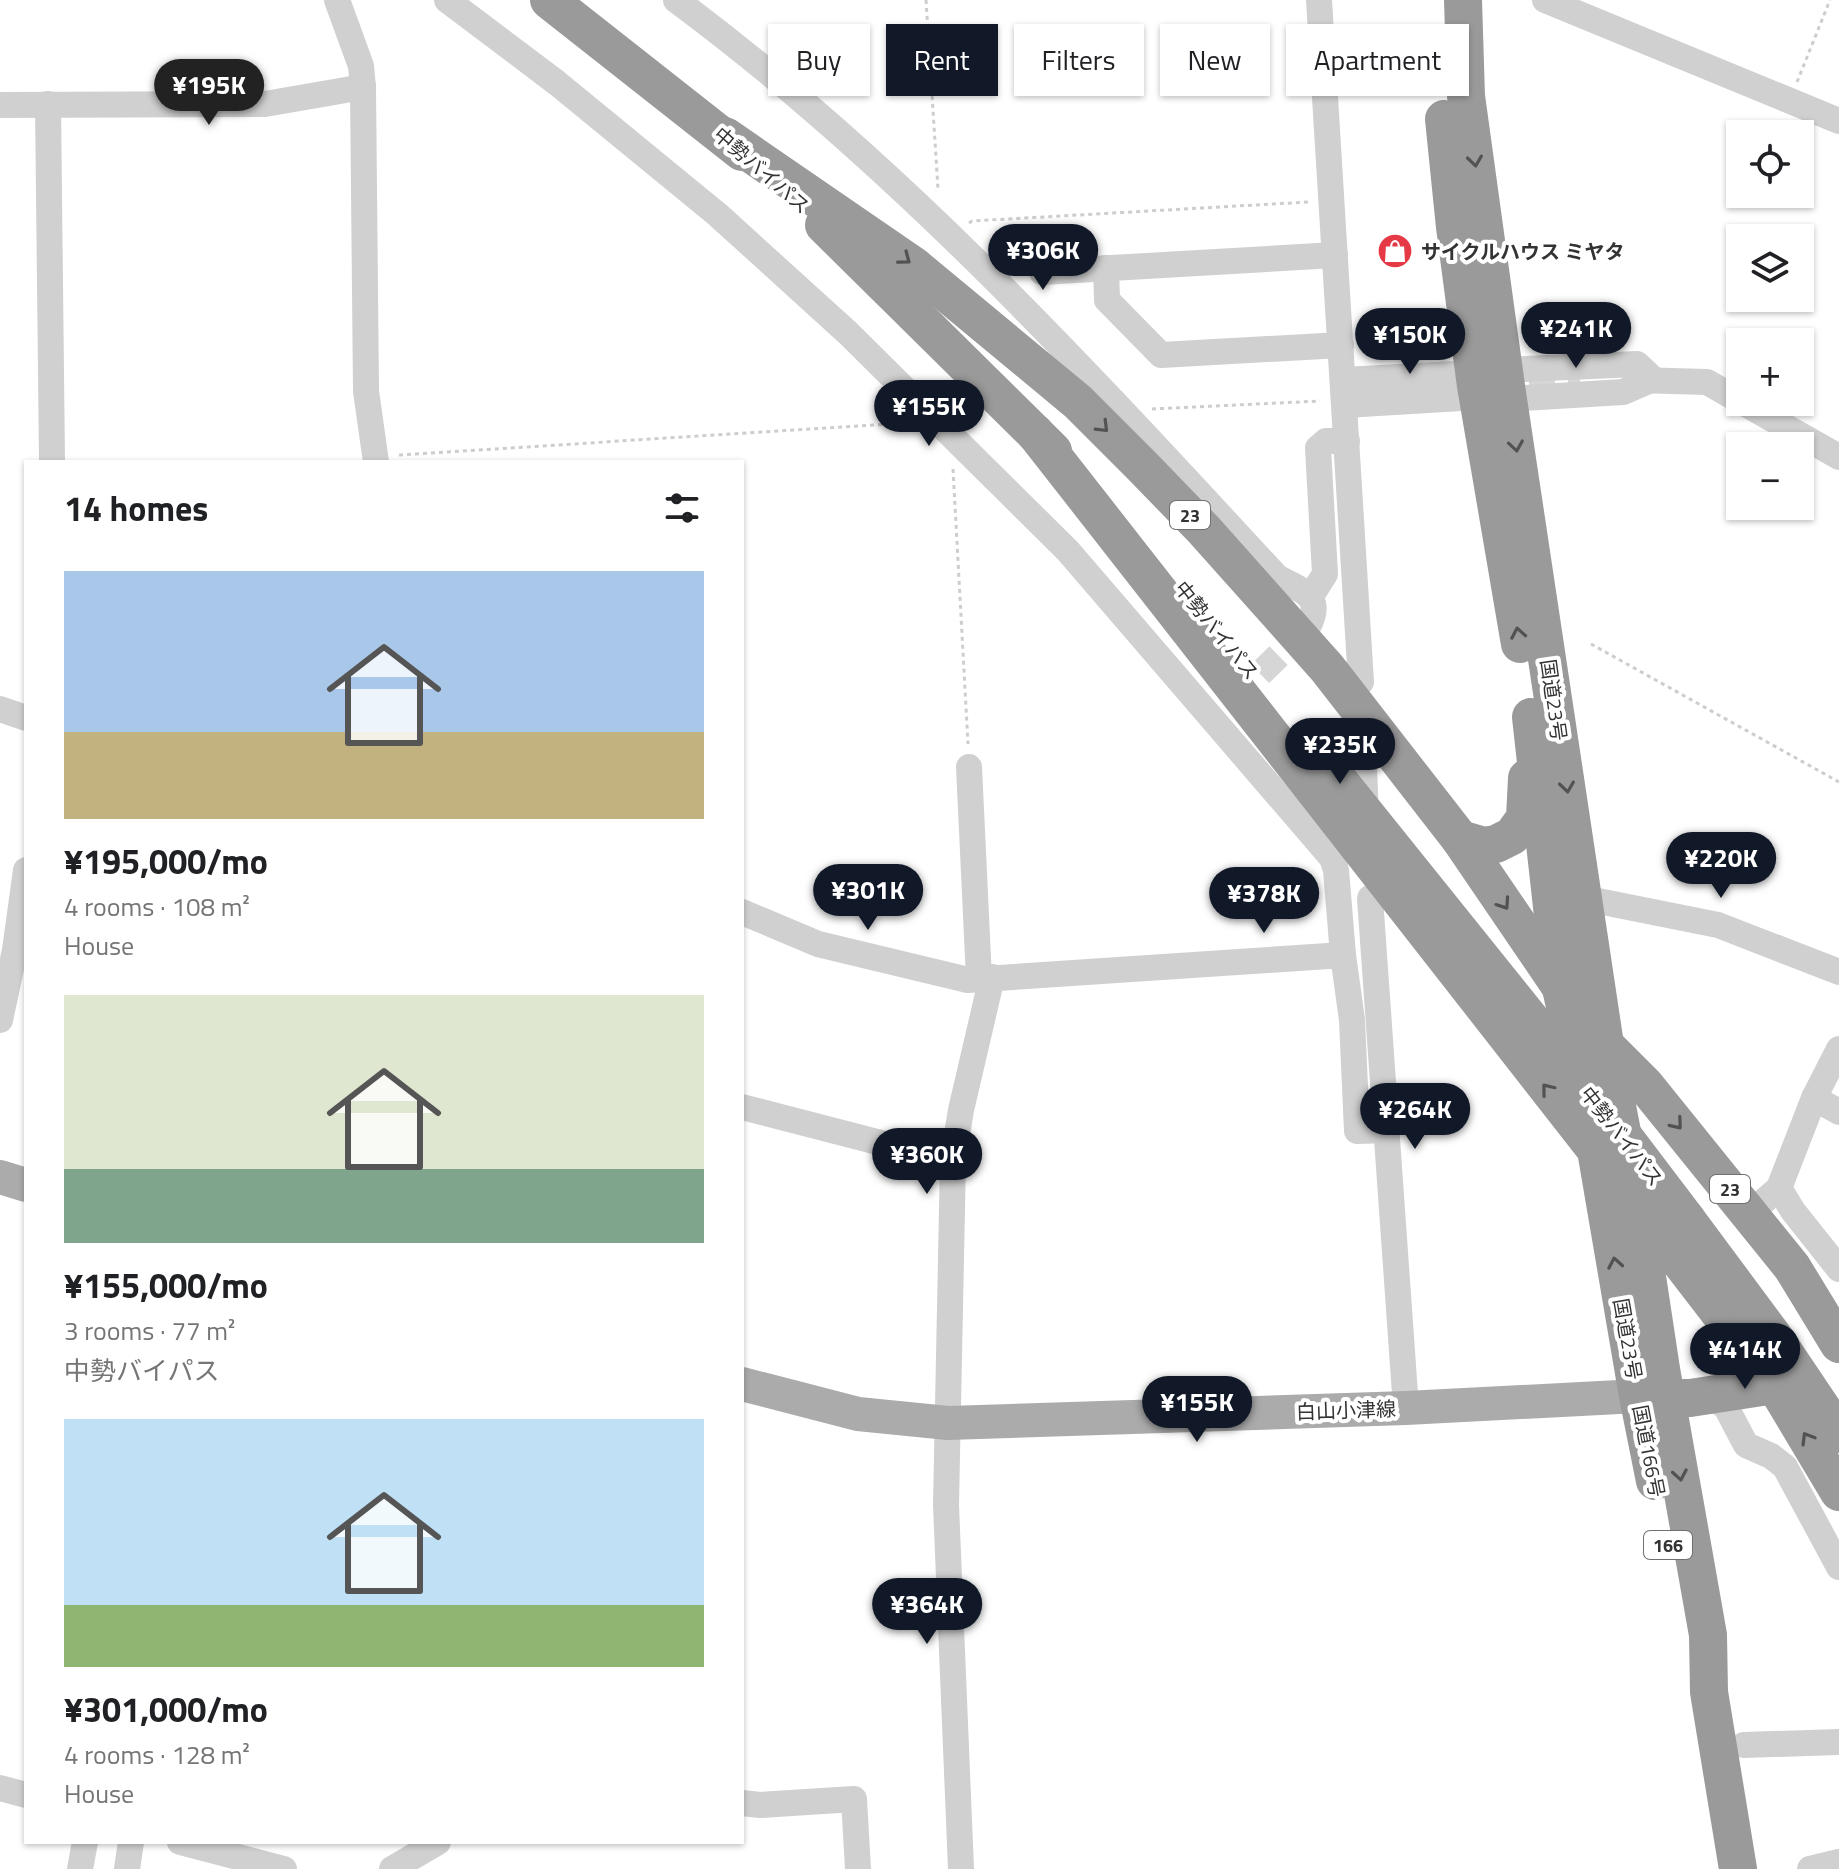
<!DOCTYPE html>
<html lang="en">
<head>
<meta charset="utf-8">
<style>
  :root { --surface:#fff; --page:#f2f2f2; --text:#202124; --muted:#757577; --accent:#111827 }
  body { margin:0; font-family:"Titillium Web","Noto Sans JP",sans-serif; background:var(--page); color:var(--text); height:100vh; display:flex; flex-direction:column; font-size:30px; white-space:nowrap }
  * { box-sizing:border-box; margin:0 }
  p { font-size:26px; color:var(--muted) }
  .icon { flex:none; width:44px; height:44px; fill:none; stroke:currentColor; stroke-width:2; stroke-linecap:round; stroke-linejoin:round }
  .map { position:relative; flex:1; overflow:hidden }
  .side { position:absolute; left:24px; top:460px; width:720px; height:1384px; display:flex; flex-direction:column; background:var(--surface); border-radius:0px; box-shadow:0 2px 6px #0004 }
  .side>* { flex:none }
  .hud { position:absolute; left:768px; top:24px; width:760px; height:72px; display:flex; gap:16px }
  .fabs { position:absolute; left:1726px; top:120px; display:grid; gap:16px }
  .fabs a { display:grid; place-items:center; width:88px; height:88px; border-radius:0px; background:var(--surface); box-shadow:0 2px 6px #0004; font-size:40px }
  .price { position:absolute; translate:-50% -68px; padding:0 18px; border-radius:28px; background:var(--accent); color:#fff; font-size:26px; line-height:52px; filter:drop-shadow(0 2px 4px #0008) }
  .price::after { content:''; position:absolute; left:50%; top:48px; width:24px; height:18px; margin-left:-12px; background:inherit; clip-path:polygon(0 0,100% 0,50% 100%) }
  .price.on { background:#222; color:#fff }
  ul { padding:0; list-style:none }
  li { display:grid; align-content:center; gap:16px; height:424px; padding:0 40px }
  li span { display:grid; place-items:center; height:248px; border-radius:0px; color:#555 }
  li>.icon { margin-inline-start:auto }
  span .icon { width:144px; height:144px; fill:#fffc; stroke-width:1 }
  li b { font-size:34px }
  h2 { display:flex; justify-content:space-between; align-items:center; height:96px; padding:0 40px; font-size:34px }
  .tag { padding:0 28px; border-radius:0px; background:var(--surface); box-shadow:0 2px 6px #0004; font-size:28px; line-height:72px }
  .tag.on { background:var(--accent); color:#fff }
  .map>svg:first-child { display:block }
</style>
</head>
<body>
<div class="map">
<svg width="1839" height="1869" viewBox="0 0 1839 1869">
  <rect width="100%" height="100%" fill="#fff"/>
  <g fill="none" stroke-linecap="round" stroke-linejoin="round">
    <g stroke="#d6d6d6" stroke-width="26" stroke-dasharray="26 13" stroke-linecap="butt">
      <polyline points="1490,385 1580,380"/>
      <polyline points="1232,701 1308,627"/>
    </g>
    <g stroke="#cdcdcd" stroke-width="3" stroke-dasharray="4 4" stroke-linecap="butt">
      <polyline points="926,0 938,189 936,191"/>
      <polyline points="1797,82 1830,0"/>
      <polyline points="969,223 972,221 1308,202"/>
      <polyline points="1152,409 1320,401"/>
      <polyline points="399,455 905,423"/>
      <polyline points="953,469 968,744"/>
      <polyline points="1591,644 1839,782"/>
    </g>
    <g stroke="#d0d0d0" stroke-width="26">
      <polyline points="337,0 361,66 363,87 366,391 376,462"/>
      <polyline points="447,0 557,83 718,215 848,333 1068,551 1332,858 1336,870 1343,955"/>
      <path d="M676,0C900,166 1088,373 1277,577C1301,591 1325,595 1308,627"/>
      <polyline points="1319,0 1361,682"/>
      <polyline points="1545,0 1839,121"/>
      <polyline points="48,104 52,462"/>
      <polyline points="0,105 265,104 363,87"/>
      <polyline points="1106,268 1107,300 1161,355 1341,345"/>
      <polyline points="1042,272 1335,255"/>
      <polyline points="1504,370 1637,364 1653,379 1623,392 1508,399"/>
      <polyline points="1343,380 1474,373"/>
      <polyline points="1636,380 1707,382 1740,401"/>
      <polyline points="1742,402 1839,457"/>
      <polyline points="1345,405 1478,397"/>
      <polyline points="1311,596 1325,574 1318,448 1326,441 1347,441"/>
      <polyline points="0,709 26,718"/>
      <polyline points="1363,743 1366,816"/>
      <polyline points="969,767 979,979"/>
      <polyline points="1370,898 1406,1408"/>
      <polyline points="1583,898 1718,925 1839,972"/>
      <polyline points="742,912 818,944 968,980 1343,955 1352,1020 1357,1131 1388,1130"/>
      <polyline points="0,1020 15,950 26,870"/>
      <polyline points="1814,1098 1839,1112"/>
      <polyline points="742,1107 943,1159 953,1159"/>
      <polyline points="1779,1188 1793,1211 1839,1269"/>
      <polyline points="1750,1213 1779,1188 1814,1098 1839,1049"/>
      <polyline points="1708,1395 1726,1407 1746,1445 1771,1456 1785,1467 1839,1567"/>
      <polyline points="1744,1745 1839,1742"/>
      <polyline points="0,1788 26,1795"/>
      <polyline points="742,1803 760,1805 854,1799 858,1869"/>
      <polyline points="180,1842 284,1869"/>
      <polyline points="80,1869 85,1842"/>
      <polyline points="127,1869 131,1842"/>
      <polyline points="392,1869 438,1842"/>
      <polyline points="961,1869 946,1505 953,1159 961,1110 992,977"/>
      <polyline points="1810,1869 1839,1862"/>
    </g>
    <g stroke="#ababab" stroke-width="34">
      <polyline points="0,1177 26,1185"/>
      <polyline points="742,1384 858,1414 948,1423 1406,1408 1638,1396 1665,1398"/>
    </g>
    <g stroke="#9a9a9a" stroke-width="38">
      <polyline points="549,0 742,152"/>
      <polyline points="1463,0 1466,96 1506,386 1605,1045 1636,1204 1661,1369 1708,1635 1709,1692 1738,1869"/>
      <polyline points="1444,119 1455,227 1476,386 1520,644"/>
      <polyline points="725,136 914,266 1078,402 1141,465 1204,530 1327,668 1460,839 1560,986"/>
      <polyline points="824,225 1053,451"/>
      <polyline points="1035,433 1592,1145"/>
      <polyline points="1531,717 1561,988 1596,1150 1638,1396 1655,1481"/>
      <polyline points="1460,839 1484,846 1496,844 1512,836 1525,818 1527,778"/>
      <polyline points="1604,1044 1645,1085 1792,1267 1839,1344"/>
      <polyline points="1638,1207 1775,1385 1839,1492"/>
      <polyline points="1687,1220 1776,1340 1839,1434"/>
      <polyline points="1666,1398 1690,1398 1775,1385"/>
    </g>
    <polyline stroke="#9a9a9a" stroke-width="38" points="1323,761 1605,1112 1687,1220"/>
  </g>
  <defs><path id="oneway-chevron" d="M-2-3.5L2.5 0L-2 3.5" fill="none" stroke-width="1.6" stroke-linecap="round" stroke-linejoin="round" transform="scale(2)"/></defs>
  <g stroke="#525252">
    <use href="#oneway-chevron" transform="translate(1475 161) rotate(82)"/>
    <use href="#oneway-chevron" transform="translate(905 259) rotate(37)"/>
    <use href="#oneway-chevron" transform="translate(1103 427) rotate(45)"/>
    <use href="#oneway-chevron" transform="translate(1516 446) rotate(81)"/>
    <use href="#oneway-chevron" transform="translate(1518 633) rotate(-100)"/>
    <use href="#oneway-chevron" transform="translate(1567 787) rotate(82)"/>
    <use href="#oneway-chevron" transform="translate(1504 904) rotate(56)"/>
    <use href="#oneway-chevron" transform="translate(1547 1089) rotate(-129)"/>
    <use href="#oneway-chevron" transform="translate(1677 1124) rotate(50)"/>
    <use href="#oneway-chevron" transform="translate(1615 1263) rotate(-100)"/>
    <use href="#oneway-chevron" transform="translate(1807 1438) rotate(-121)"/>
    <use href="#oneway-chevron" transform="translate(1680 1475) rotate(80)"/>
  </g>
  <defs>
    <symbol id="shop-disc" viewBox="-11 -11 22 22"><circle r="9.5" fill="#e63946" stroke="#fff"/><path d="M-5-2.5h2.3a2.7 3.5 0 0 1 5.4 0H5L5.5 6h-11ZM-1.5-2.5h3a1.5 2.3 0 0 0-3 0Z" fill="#fff"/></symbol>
  </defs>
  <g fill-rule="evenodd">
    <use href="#shop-disc" x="1375" y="231" width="40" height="40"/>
  </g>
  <g text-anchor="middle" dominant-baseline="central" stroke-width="8" stroke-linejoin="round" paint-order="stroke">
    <g fill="#fff" stroke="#707070" stroke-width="2">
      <rect x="1170" y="501" width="40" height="28" rx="6"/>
      <rect x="1710" y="1175" width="40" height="28" rx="6"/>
      <rect x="1644" y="1531" width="48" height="28" rx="6"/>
    </g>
    <g font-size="18" font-weight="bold" fill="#333">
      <text x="1190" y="515">23</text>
      <text x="1730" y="1189">23</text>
      <text x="1668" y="1545">166</text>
    </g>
    <g font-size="20" fill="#333" stroke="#fff">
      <text transform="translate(762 170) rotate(41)">中勢バイパス</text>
      <text transform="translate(1217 630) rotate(51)">中勢バイパス</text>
      <text transform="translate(1554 700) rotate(82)">国道23号</text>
      <text transform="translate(1622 1136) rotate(52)">中勢バイパス</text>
      <text transform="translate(1628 1339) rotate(80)">国道23号</text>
      <text transform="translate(1346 1410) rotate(-2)">白山小津線</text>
      <text transform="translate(1649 1451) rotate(79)">国道166号</text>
    </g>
    <g font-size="20" font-weight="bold" fill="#333" stroke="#fff" text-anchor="start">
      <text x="1421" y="251">サイクルハウス ミヤタ</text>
    </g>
  </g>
</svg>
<div class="fabs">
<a><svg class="icon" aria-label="locate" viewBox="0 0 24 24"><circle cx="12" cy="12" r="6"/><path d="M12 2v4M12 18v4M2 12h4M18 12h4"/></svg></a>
<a><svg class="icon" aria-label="layers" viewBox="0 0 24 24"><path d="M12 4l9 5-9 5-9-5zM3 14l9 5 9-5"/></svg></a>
<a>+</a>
<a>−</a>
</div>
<b class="price on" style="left:209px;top:127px">¥195K</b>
<b class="price" style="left:1043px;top:292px">¥306K</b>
<b class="price" style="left:1576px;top:370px">¥241K</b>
<b class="price" style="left:1410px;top:376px">¥150K</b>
<b class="price" style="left:929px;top:448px">¥155K</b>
<b class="price" style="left:1340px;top:786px">¥235K</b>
<b class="price" style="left:1721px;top:900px">¥220K</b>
<b class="price" style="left:868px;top:932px">¥301K</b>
<b class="price" style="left:1264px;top:935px">¥378K</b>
<b class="price" style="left:1415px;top:1151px">¥264K</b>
<b class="price" style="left:927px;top:1196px">¥360K</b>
<b class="price" style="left:1745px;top:1391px">¥414K</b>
<b class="price" style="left:1197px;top:1444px">¥155K</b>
<b class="price" style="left:927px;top:1646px">¥364K</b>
<div class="hud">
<a class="tag">Buy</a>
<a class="tag on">Rent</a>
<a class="tag">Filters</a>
<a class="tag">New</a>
<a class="tag">Apartment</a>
</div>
<section class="side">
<h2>14 homes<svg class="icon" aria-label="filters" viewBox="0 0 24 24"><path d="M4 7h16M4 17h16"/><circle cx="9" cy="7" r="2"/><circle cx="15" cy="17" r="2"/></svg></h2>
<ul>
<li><span style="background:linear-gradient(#a9c7e8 65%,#c2b280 0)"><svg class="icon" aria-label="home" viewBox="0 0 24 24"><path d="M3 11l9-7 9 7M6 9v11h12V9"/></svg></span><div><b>¥195,000/mo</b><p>4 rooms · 108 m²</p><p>House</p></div></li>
<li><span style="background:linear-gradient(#dfe7d0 70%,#7fa58c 0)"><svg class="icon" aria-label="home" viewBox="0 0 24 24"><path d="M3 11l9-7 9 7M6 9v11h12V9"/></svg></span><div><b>¥155,000/mo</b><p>3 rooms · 77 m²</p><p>中勢バイパス</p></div></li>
<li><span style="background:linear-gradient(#bfe0f5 75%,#8fb573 0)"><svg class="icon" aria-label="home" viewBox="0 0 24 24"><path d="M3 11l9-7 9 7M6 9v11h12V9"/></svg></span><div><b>¥301,000/mo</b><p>4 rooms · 128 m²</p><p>House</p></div></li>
</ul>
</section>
</div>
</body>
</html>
